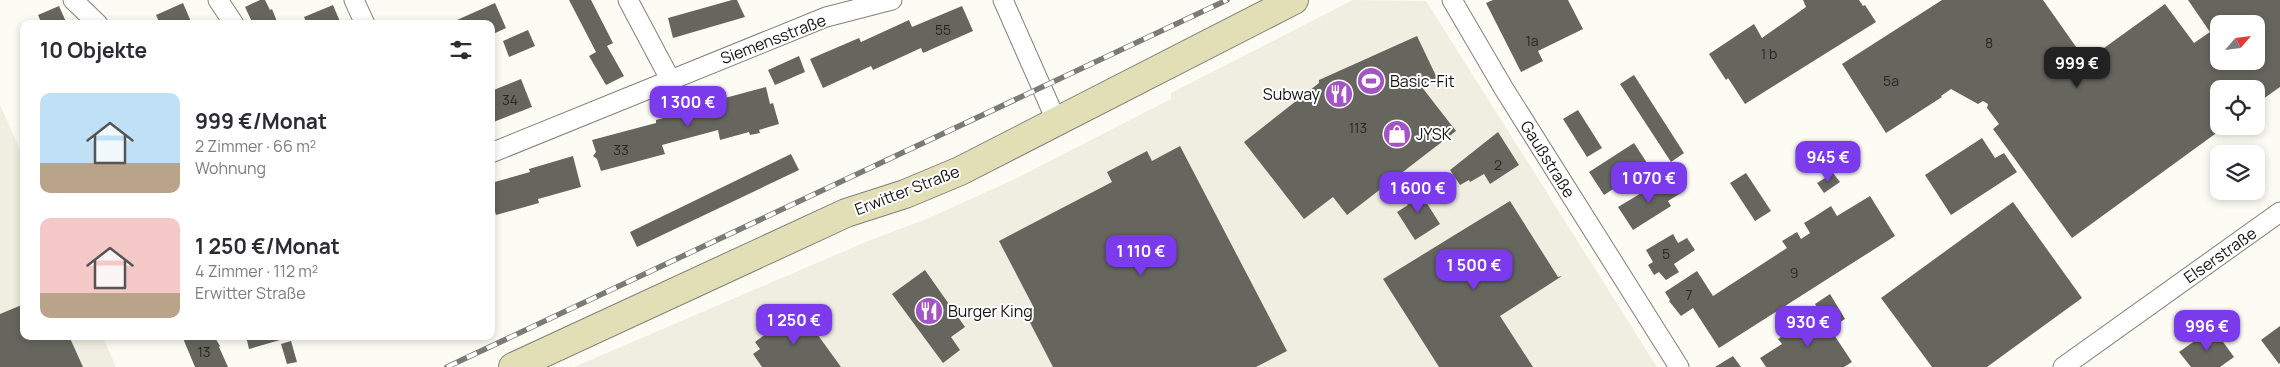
<!DOCTYPE html>
<html lang="de">
<head>
<meta charset="utf-8">
<style>
  :root { --surface:#fff; --page:#f7f7f7; --text:#2b2b33; --muted:#7c7c81; --accent:#7c3aed }
  body { margin:0; font-family:Manrope,sans-serif; background:var(--page); color:var(--text); height:100vh; display:flex; flex-direction:column; font-size:19px; white-space:nowrap }
  * { box-sizing:border-box; margin:0 }
  p { font-size:16px; color:var(--muted) }
  .icon { flex:none; width:28px; height:28px; fill:none; stroke:currentColor; stroke-width:2; stroke-linecap:round; stroke-linejoin:round }
  .map { position:relative; flex:1; overflow:hidden }
  .details { position:absolute; left:20px; top:20px; width:475px; height:320px; display:flex; flex-direction:column; background:var(--surface); border-radius:10px; box-shadow:0 2px 8px #0003 }
  .details>* { flex:none }
  .needle { width:32px; rotate:62deg }
  .controls { position:absolute; left:2210px; top:15px; display:grid; gap:10px }
  .controls a { display:grid; place-items:center; width:55px; height:55px; border-radius:10px; background:var(--surface); box-shadow:0 2px 8px #0003; font-size:25px }
  .price { position:absolute; translate:-50% -42px; padding:0 11px; border-radius:10px; background:var(--accent); color:#fff; font-size:16px; line-height:32px; filter:drop-shadow(0 1px 2px #0008) }
  .price::after { content:''; position:absolute; left:50%; top:30px; width:15px; height:11px; margin-left:-8px; background:inherit; clip-path:polygon(0 0,100% 0,50% 100%) }
  .price.current { background:#222; color:#fff }
  ul { padding:0; list-style:none }
  li { display:flex; align-items:center; gap:15px; height:125px; padding:0 20px }
  li span { display:grid; place-items:center; flex:none; width:140px; height:100px; border-radius:10px; color:#555 }
  li>.icon { margin-inline-start:auto }
  span .icon { width:60px; height:60px; fill:#fffc; stroke-width:1 }
  li b { font-size:21px }
  h2 { display:flex; justify-content:space-between; align-items:center; height:60px; padding:0 20px; font-size:21px }
  .map>svg:first-child { display:block }
</style>
</head>
<body>
<div class="map">
<svg width="2280" height="367" viewBox="0 0 2280 367">
  <rect width="100%" height="100%" fill="#fcfcf4"/>
  <g fill="#efeee0">
    <polygon points="1353,0 1426,1 1657,367 574,367 868,241 929,218 1017,178 1171,99 1171,93"/>
    <polygon points="0,105 24,159 24,336 102,336 116,367 0,367"/>
  </g>
  <g fill="#66665f" fill-rule="evenodd">
    <polygon points="260,0 265,0 270,10 272,9 278,24 253,24 245,7"/>
    <polygon points="569,0 591,0 613,43 607,46 624,76 606,85 589,56 596,52"/>
    <polygon points="732,0 737,0 745,17 673,38 668,18"/>
    <polygon points="1493,0 1568,0 1583,29 1538,51 1543,61 1521,72 1486,3"/>
    <polygon points="1803,0 1859,0 1863,6 1865,5 1876,22 1745,104 1728,78 1726,80 1709,54 1754,24 1762,38 1806,7"/>
    <path d="M1942,0H2043L2086,61L2165,4L2194,43L2210,32L2188,0H2280V87L2256,104V89H2219V126H2226L2072,238L1993,129L1999,124L1987,108L1988,104L1983,101L1978,104L1951,89L1941,96L1942,97L1886,133L1842,64ZM2219,24H2256V61H2219Z"/>
    <polygon points="183,3 192,24 160,24 156,15"/>
    <polygon points="495,3 506,28 491,35 491,24 448,24"/>
    <polygon points="333,5 341,24 307,24 304,17"/>
    <polygon points="59,6 67,24 42,24 38,15"/>
    <polygon points="962,6 973,31 923,53 921,48 873,70 871,66 823,88 810,59 859,38 861,42 909,20 912,27"/>
    <polygon points="528,30 535,46 509,57 503,41"/>
    <polygon points="1417,36 1437,78 1421,86 1456,131 1347,215 1333,197 1304,219 1244,142 1319,83 1319,80"/>
    <polygon points="799,56 805,72 775,85 768,70"/>
    <polygon points="1634,75 1684,153 1671,162 1620,84"/>
    <polygon points="521,79 532,107 491,123 491,91"/>
    <polygon points="766,87 770,104 773,103 779,124 759,130 760,133 750,135 749,132 720,140 718,130 662,145 665,154 601,171 597,159 593,156 596,152 592,140 656,123 656,120 711,105 710,102"/>
    <polygon points="1578,110 1602,148 1587,157 1563,119"/>
    <polygon points="1498,132 1519,165 1490,184 1484,174 1470,182 1469,180 1460,185 1450,170"/>
    <polygon points="1982,138 1995,158 2004,153 2017,172 1951,215 1925,175"/>
    <polygon points="1634,143 1649,166 1604,195 1589,172"/>
    <polygon points="1180,146 1287,351 1256,367 1053,367 1025,313 1034,308 999,241 1112,182 1107,172 1126,162 1147,151 1152,161"/>
    <polygon points="791,154 799,170 637,247 630,232"/>
    <polygon points="573,156 581,187 538,199 539,203 496,215 491,199 491,183 530,172 529,169"/>
    <polygon points="1746,173 1771,211 1755,221 1730,183"/>
    <polygon points="1833,173 1840,182 1824,193 1817,183"/>
    <polygon points="1663,180 1666,184 1672,180 1681,193 1668,201 1671,206 1633,230 1618,207"/>
    <polygon points="1416,186 1440,224 1415,240 1397,212 1408,205 1402,197"/>
    <polygon points="1870,196 1895,236 1719,348 1693,308 1681,316 1669,301 1670,300 1665,292 1697,271 1713,296 1787,248 1782,241 1797,232 1801,239 1810,233 1804,223 1814,217 1831,206 1837,216"/>
    <polygon points="1510,201 1558,277 1562,276 1500,316 1533,367 1439,367 1383,279"/>
    <polygon points="2013,202 2082,298 1987,367 1932,367 1881,298"/>
    <polygon points="1673,234 1678,243 1687,238 1695,250 1674,264 1679,272 1666,280 1659,272 1654,275 1648,265 1653,262 1646,250"/>
    <polygon points="925,270 965,327 951,337 960,350 943,363 892,294"/>
    <polygon points="1830,294 1845,319 1830,328 1815,304"/>
    <polygon points="24,304 24,336 69,336 83,367 0,367 0,314"/>
    <polygon points="799,309 841,367 762,367 753,354 760,349 755,342"/>
    <polygon points="1819,312 1852,362 1844,367 1766,367 1760,358 1782,344 1778,339"/>
    <polygon points="2280,326 2280,363 2279,364 2261,340"/>
    <polygon points="2213,328 2234,357 2220,367 2191,367 2179,352"/>
    <polygon points="182,336 214,336 220,346 219,347 228,367 195,367"/>
    <polygon points="246,336 279,336 280,340 249,349"/>
    <polygon points="291,341 297,362 287,364 281,344"/>
    <polygon points="1733,356 1741,367 1715,367"/>
  </g>
  <g fill="none" stroke-linecap="round" stroke-linejoin="round">
    <defs>
      <g id="minor">
        <polyline points="73,0 98,24"/>
        <polyline points="218,0 234,24"/>
        <polyline points="354,0 365,24"/>
        <polyline points="628,0 670,79"/>
        <polyline points="1003,0 1056,120"/>
        <polyline points="1452,0 1504,89 1679,367"/>
        <polyline points="491,153 826,17 892,0"/>
        <polyline points="2063,367 2280,212"/>
      </g>
      <polyline id="secondary" points="513,367 846,213 905,194 960,171 1294,0"/>
    </defs>
    <use href="#minor" stroke="#81817b" stroke-width="21"/>
    <use href="#secondary" stroke="#81817b" stroke-width="30"/>
    <use href="#minor" stroke="#fff" stroke-width="19"/>
    <use href="#secondary" stroke="#e2dfb6" stroke-width="28"/>
    <defs>
      <polyline id="rail" points="447,367 1227,0"/>
    </defs>
    <use href="#rail" stroke="#7b7b76" stroke-width="5.5"/>
    <use href="#rail" stroke="#fff" stroke-width="4" stroke-dasharray="11" stroke-linecap="butt"/>
  </g>
  <defs>
    <symbol id="stadium-disc" viewBox="-11 -11 22 22"><circle r="9.5" fill="#a454c4" stroke="#fff"/><path d="M0-5a6.5 5 0 1 0 0 10a6.5 5 0 1 0 0-10ZM-3.5-1.8h7v3.6h-7Z" fill="#fff"/></symbol>
    <symbol id="restaurant-disc" viewBox="-11 -11 22 22"><circle r="9.5" fill="#a454c4" stroke="#fff"/><path d="M-5-6h1v4h1v-4h1v4h1v-4h1v5L-1.5 .5V6h-2V.5L-5-1ZM5-6V6H3V1.5H1.5Q1.5-4 5-6Z" fill="#fff"/></symbol>
    <symbol id="shop-disc" viewBox="-11 -11 22 22"><circle r="9.5" fill="#a454c4" stroke="#fff"/><path d="M-5-2.5h2.3a2.7 3.5 0 0 1 5.4 0H5L5.5 6h-11ZM-1.5-2.5h3a1.5 2.3 0 0 0-3 0Z" fill="#fff"/></symbol>
  </defs>
  <g fill-rule="evenodd">
    <use href="#stadium-disc" x="1355" y="65" width="32" height="32"/>
    <use href="#restaurant-disc" x="1323" y="78" width="32" height="32"/>
    <use href="#shop-disc" x="1381" y="118" width="32" height="32"/>
    <use href="#restaurant-disc" x="913" y="295" width="32" height="32"/>
  </g>
  <g text-anchor="middle" dominant-baseline="central" stroke-width="4" stroke-linejoin="round" paint-order="stroke">
    <g font-size="14" fill="#272724">
      <text x="943" y="29">55</text>
      <text x="1532" y="40">1a</text>
      <text x="1989" y="42">8</text>
      <text x="1769" y="53">1 b</text>
      <text x="1891" y="80">5a</text>
      <text x="510" y="99">34</text>
      <text x="1358" y="127">113</text>
      <text x="621" y="149">33</text>
      <text x="1498" y="164">2</text>
      <text x="1666" y="253">5</text>
      <text x="1794" y="272">9</text>
      <text x="1689" y="294">7</text>
      <text x="204" y="351">13</text>
    </g>
    <g font-size="16" fill="#121210" stroke="#fff">
      <text transform="translate(773 39) rotate(-21)">Siemensstraße</text>
      <text transform="translate(1548 159) rotate(58)">Gaußstraße</text>
      <text transform="translate(907 190) rotate(-21)">Erwitter Straße</text>
      <text transform="translate(2220 255) rotate(-35)">Elserstraße</text>
    </g>
    <g font-size="16" fill="#121210" stroke="#fff" text-anchor="start">
      <text x="1390" y="81">Basic-Fit</text>
      <text x="1320" y="94" text-anchor="end">Subway</text>
      <text x="1416" y="134">JYSK</text>
      <text x="948" y="311">Burger King</text>
    </g>
  </g>
</svg>
<div class="controls">
<a><svg class="needle" viewBox="-14 -14 28 28"><path d="M0-13l5 13h-10z" fill="#e53935"/><path d="M0 13l5-13h-10z" fill="#7c7c81"/></svg></a>
<a><svg class="icon" aria-label="locate" viewBox="0 0 24 24"><circle cx="12" cy="12" r="6"/><path d="M12 2v4M12 18v4M2 12h4M18 12h4"/></svg></a>
<a><svg class="icon" aria-label="layers" viewBox="0 0 24 24"><path d="M12 4l9 5-9 5-9-5zM3 14l9 5 9-5"/></svg></a>
</div>
<b class="price current" style="left:2077px;top:89px">999 €</b>
<b class="price" style="left:688px;top:128px">1 300 €</b>
<b class="price" style="left:1828px;top:183px">945 €</b>
<b class="price" style="left:1649px;top:204px">1 070 €</b>
<b class="price" style="left:1418px;top:214px">1 600 €</b>
<b class="price" style="left:1141px;top:277px">1 110 €</b>
<b class="price" style="left:1474px;top:291px">1 500 €</b>
<b class="price" style="left:794px;top:346px">1 250 €</b>
<b class="price" style="left:1808px;top:348px">930 €</b>
<b class="price" style="left:2207px;top:352px">996 €</b>
<section class="details">
<h2>10 Objekte<svg class="icon" aria-label="filters" viewBox="0 0 24 24"><path d="M4 7h16M4 17h16"/><circle cx="9" cy="7" r="2"/><circle cx="15" cy="17" r="2"/></svg></h2>
<ul>
<li><span style="background:linear-gradient(#bfe0f5 70%,#b9a48a 0)"><svg class="icon" aria-label="home" viewBox="0 0 24 24"><path d="M3 11l9-7 9 7M6 9v11h12V9"/></svg></span><div><b>999 €/Monat</b><p>2 Zimmer · 66 m²</p><p>Wohnung</p></div></li>
<li><span style="background:linear-gradient(#f6c9c9 75%,#b9a48a 0)"><svg class="icon" aria-label="home" viewBox="0 0 24 24"><path d="M3 11l9-7 9 7M6 9v11h12V9"/></svg></span><div><b>1 250 €/Monat</b><p>4 Zimmer · 112 m²</p><p>Erwitter Straße</p></div></li>
</ul>
</section>
</div>
</body>
</html>
